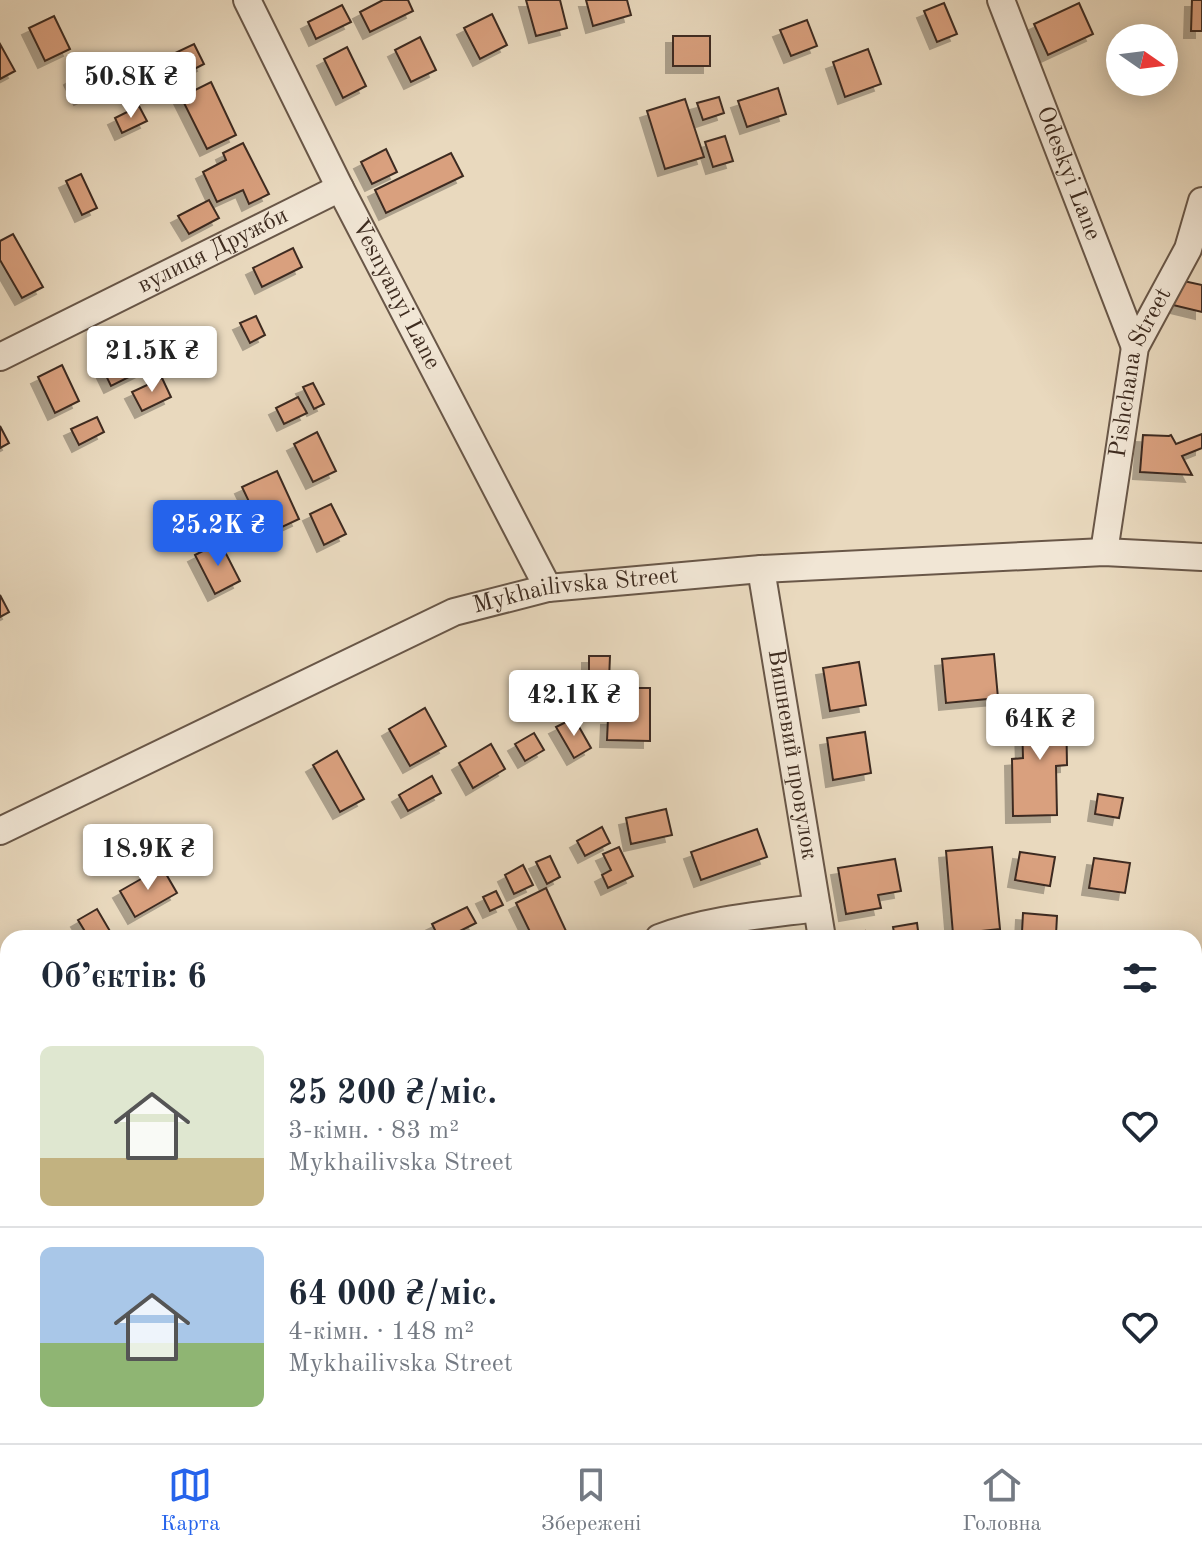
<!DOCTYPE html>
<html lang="uk">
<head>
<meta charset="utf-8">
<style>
  :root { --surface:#fff; --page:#f2f2f3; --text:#1f2937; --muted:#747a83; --line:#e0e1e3; --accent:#2563eb }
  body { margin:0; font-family:"Old Standard TT",serif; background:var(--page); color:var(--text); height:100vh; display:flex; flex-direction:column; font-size:30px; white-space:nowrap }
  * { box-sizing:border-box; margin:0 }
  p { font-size:26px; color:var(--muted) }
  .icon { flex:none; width:44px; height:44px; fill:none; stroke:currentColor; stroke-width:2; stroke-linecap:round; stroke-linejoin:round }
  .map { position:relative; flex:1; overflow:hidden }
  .drawer { position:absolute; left:0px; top:930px; width:1202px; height:514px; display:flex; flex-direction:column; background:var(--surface); border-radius:24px 24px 0 0; box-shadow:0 4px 20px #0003 }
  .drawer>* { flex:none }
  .needle { width:52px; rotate:104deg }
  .buttons { position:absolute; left:1106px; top:24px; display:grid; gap:16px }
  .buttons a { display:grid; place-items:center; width:72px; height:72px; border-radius:50%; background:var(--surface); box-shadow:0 4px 20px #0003; font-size:40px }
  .price { position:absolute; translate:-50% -68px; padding:0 18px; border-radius:8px; background:#fff; color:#222; font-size:26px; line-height:52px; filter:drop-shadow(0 2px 4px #0008) }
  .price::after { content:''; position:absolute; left:50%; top:48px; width:24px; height:18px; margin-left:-12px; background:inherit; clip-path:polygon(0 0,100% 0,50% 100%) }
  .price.current { background:var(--accent); color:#fff }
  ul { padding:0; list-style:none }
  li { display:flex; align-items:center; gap:24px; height:200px; padding:0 40px }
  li+li { border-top:2px solid var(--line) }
  li span { display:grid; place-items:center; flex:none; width:224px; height:160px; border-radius:12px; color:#555 }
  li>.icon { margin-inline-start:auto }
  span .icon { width:96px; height:96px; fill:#fffc; stroke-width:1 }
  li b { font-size:34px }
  h2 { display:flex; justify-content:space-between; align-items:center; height:96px; padding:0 40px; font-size:34px }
  .tab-bar { display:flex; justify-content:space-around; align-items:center; height:112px; border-top:2px solid var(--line); background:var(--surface); font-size:22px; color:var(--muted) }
  .tab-bar a { display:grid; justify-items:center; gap:4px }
  .tab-bar .current { color:var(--accent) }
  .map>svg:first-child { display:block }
</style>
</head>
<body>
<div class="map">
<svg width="1202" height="1443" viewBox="0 0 1202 1443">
  <defs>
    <filter id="shadow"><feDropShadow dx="-7" dy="7" stdDeviation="0" flood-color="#0004"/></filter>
  </defs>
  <rect width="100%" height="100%" fill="#e9d9be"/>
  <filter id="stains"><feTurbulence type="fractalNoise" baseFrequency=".0025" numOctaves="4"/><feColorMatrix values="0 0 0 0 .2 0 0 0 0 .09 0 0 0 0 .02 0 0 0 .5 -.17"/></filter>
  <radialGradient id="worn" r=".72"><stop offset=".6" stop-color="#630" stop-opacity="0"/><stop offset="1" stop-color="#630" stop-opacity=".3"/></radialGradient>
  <g fill="#d9a07e" stroke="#3e2c20" stroke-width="2" filter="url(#shadow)">
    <polygon points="383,0 408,0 413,11 370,32 360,12"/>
    <polygon points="526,0 560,0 567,28 536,36"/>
    <polygon points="586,0 627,0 631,15 593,26"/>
    <polygon points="1192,0 1202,0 1202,31 1191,31"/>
    <polygon points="944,3 957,34 937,42 924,11"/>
    <polygon points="1079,3 1093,34 1048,55 1034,24"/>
    <polygon points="342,5 351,22 316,39 308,22"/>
    <polygon points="492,14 507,45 480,59 464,28"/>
    <polygon points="54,16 70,49 45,61 29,28"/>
    <polygon points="807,20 817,46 791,56 780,30"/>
    <rect x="673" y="36" width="37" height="30"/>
    <polygon points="420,37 436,70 411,82 395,50"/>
    <polygon points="0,44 15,71 0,79"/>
    <polygon points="194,44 204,64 181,76 171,55"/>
    <polygon points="347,47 366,86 343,98 324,59"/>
    <polygon points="868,49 881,84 845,97 833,62"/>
    <polygon points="84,70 95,91 81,98 71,78"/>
    <polygon points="211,82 236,135 207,149 181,97"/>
    <polygon points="778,88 786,114 747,127 738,101"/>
    <polygon points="719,97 724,113 703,120 697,103"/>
    <polygon points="685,99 704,157 665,169 647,111"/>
    <polygon points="139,106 147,121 122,133 115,118"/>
    <polygon points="725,136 733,161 713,167 705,142"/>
    <polygon points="243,143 269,194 249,204 243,190 217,202 203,172 226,160 223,153"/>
    <polygon points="386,149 397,172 372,184 361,162"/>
    <polygon points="451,153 463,176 386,213 375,190"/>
    <polygon points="81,174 97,208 82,215 66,181"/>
    <polygon points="209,200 219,218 189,234 178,216"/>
    <polygon points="13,234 43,287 22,298 0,260 0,241"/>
    <polygon points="293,248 302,267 262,287 253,268"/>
    <polygon points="1179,280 1202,285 1202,312 1173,305"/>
    <polygon points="256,316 265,335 250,343 240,323"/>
    <polygon points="139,336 153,365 111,386 97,357"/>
    <polygon points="62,365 79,401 55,413 38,377"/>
    <polygon points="162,378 171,397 142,411 132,392"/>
    <polygon points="313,383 324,404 314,409 303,387"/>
    <polygon points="298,397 307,413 284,424 276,408"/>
    <polygon points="97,417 104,432 79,445 71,429"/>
    <polygon points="0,426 9,443 0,448"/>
    <polygon points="317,432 336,471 313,482 294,444"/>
    <polygon points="1202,434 1202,448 1182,456 1192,475 1140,472 1143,435 1169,436 1171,435 1176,444"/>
    <polygon points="277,471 299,519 265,535 242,487"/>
    <polygon points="331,504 346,534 324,545 310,514"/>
    <polygon points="220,542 240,581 215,594 195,555"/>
    <polygon points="0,595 9,612 0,617"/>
    <polygon points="994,654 998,698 946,703 942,659"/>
    <polygon points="589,656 610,656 609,680 589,679"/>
    <polygon points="859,662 866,705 830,711 823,668"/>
    <polygon points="626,688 650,688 650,741 607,740 608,718 626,718"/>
    <polygon points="1066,706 1067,765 1056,766 1057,815 1013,816 1012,759 1023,758 1022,724 1029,724 1028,707"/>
    <polygon points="425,708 446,746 410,766 389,729"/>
    <polygon points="574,718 591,748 574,758 556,727"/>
    <polygon points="865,732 871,773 833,780 827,738"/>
    <polygon points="534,733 544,750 525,761 515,744"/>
    <polygon points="491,744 505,769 473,788 459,763"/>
    <polygon points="337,751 364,799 340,812 313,765"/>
    <polygon points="432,776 441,793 408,811 399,795"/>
    <polygon points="1098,794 1123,798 1119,818 1095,814"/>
    <polygon points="666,809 672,835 631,844 626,818"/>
    <polygon points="602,827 610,843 585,856 577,841"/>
    <polygon points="757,829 767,857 701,880 691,852"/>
    <polygon points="619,847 633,876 608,888 602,875 611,870 603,854"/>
    <polygon points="992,847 1000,929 953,934 946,851"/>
    <polygon points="1020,852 1055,857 1050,886 1015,880"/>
    <polygon points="550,856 560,877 547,884 536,862"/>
    <polygon points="1094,858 1130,863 1125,893 1089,888"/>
    <polygon points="895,859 901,891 878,895 881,908 846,914 838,868"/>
    <polygon points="523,865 533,885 514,894 505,875"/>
    <polygon points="162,867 177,893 135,917 120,891"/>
    <polygon points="546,888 566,931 553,938 533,938 516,903"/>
    <polygon points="496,891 503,905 490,911 483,897"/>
    <polygon points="467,907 476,923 446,938 439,938 432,924"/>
    <polygon points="97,909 114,938 89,938 78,920"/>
    <polygon points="1023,913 1057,916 1056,935 1022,932"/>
    <polygon points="917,923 919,938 895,938 893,927"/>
    <polygon points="865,931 866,938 834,938 834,936"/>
    <polygon points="5,955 8,961 8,1016 0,1021 0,958"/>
    <polygon points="1194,1074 1202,1076 1202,1107 1194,1106"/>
    <polygon points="7,1219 8,1284 0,1289 0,1223"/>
    <polygon points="8,1396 8,1418 0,1406 0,1401"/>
    <polygon points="88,1436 107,1436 111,1443 75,1443"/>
    <polygon points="315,1436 340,1436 328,1443 319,1443"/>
    <polygon points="611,1436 645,1436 649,1443 597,1443"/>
    <polygon points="687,1436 713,1436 716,1443 691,1443"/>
  </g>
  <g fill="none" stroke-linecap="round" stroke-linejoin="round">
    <defs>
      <g id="minor">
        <path id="s1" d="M247,0L340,188L548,588"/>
        <path id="s2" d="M1001,0L1135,347"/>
        <path id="s3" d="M0,357L340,188"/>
        <path id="s4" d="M1104,552L1135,347L1188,249L1202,201"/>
        <path id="s5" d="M761,569L822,938"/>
        <path id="s6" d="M0,831L454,612L548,588L761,569L1104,552L1202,557"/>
        <path d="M659,938C709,919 764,915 817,908"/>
        <polyline points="0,1083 8,1096"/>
        <polyline points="1194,1144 1202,1146"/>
        <polyline points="0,1331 8,1327"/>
        <polyline points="203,1436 207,1443"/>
        <polyline points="448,1443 459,1436"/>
      </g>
    </defs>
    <use href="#minor" stroke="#695748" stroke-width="30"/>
    <use href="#minor" stroke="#f1e6d5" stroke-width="26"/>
  </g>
  <g text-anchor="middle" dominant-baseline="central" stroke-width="6" stroke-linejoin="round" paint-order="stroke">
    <g font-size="24" fill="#3e2c20" stroke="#f1e6d5">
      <text stroke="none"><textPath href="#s2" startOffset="186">Odeskyi Lane</textPath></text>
      <text stroke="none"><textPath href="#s3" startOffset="238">вулиця Дружби</textPath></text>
      <text stroke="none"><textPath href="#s1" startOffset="330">Vesnyanyi Lane</textPath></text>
      <text stroke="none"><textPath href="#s4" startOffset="184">Pishchana Street</textPath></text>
      <text stroke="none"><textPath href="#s6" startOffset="628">Mykhailivska Street</textPath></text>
      <text stroke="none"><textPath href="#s5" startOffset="188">Вишневий провулок</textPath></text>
    </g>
  </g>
  <rect width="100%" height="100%" filter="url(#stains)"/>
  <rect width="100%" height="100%" fill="url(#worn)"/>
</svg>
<div class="buttons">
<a><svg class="needle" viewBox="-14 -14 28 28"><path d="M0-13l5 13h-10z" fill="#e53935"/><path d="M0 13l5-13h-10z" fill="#747a83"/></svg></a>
</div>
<b class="price" style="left:131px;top:120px">50.8K ₴</b>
<b class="price" style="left:152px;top:394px">21.5K ₴</b>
<b class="price current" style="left:218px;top:568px">25.2K ₴</b>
<b class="price" style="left:574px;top:738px">42.1K ₴</b>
<b class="price" style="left:1040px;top:762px">64K ₴</b>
<b class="price" style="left:148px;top:892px">18.9K ₴</b>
<section class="drawer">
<h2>Об’єктів: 6<svg class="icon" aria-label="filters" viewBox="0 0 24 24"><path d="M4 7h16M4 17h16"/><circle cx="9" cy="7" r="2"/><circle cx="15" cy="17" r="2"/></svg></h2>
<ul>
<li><span style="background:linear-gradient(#dfe7d0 70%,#c2b280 0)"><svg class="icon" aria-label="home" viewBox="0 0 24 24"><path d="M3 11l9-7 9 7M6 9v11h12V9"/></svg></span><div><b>25 200 ₴/міс.</b><p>3-кімн. · 83 m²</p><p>Mykhailivska Street</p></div><svg class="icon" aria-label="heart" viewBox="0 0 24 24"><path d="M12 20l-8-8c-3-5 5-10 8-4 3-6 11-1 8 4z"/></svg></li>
<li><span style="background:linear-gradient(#a9c7e8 60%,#8fb573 0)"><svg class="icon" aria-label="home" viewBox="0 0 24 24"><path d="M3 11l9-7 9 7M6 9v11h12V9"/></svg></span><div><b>64 000 ₴/міс.</b><p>4-кімн. · 148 m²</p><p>Mykhailivska Street</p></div><svg class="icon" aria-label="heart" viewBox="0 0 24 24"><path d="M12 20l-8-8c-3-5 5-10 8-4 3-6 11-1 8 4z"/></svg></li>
</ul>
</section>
</div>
<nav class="tab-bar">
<a class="current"><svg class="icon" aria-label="map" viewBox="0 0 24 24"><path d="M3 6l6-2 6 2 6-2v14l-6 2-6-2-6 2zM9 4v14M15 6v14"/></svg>Карта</a>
<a><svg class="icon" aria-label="saved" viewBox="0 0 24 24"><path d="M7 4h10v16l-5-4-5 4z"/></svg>Збережені</a>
<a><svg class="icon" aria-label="home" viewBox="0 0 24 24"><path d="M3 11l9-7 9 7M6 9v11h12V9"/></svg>Головна</a>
</nav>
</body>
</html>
